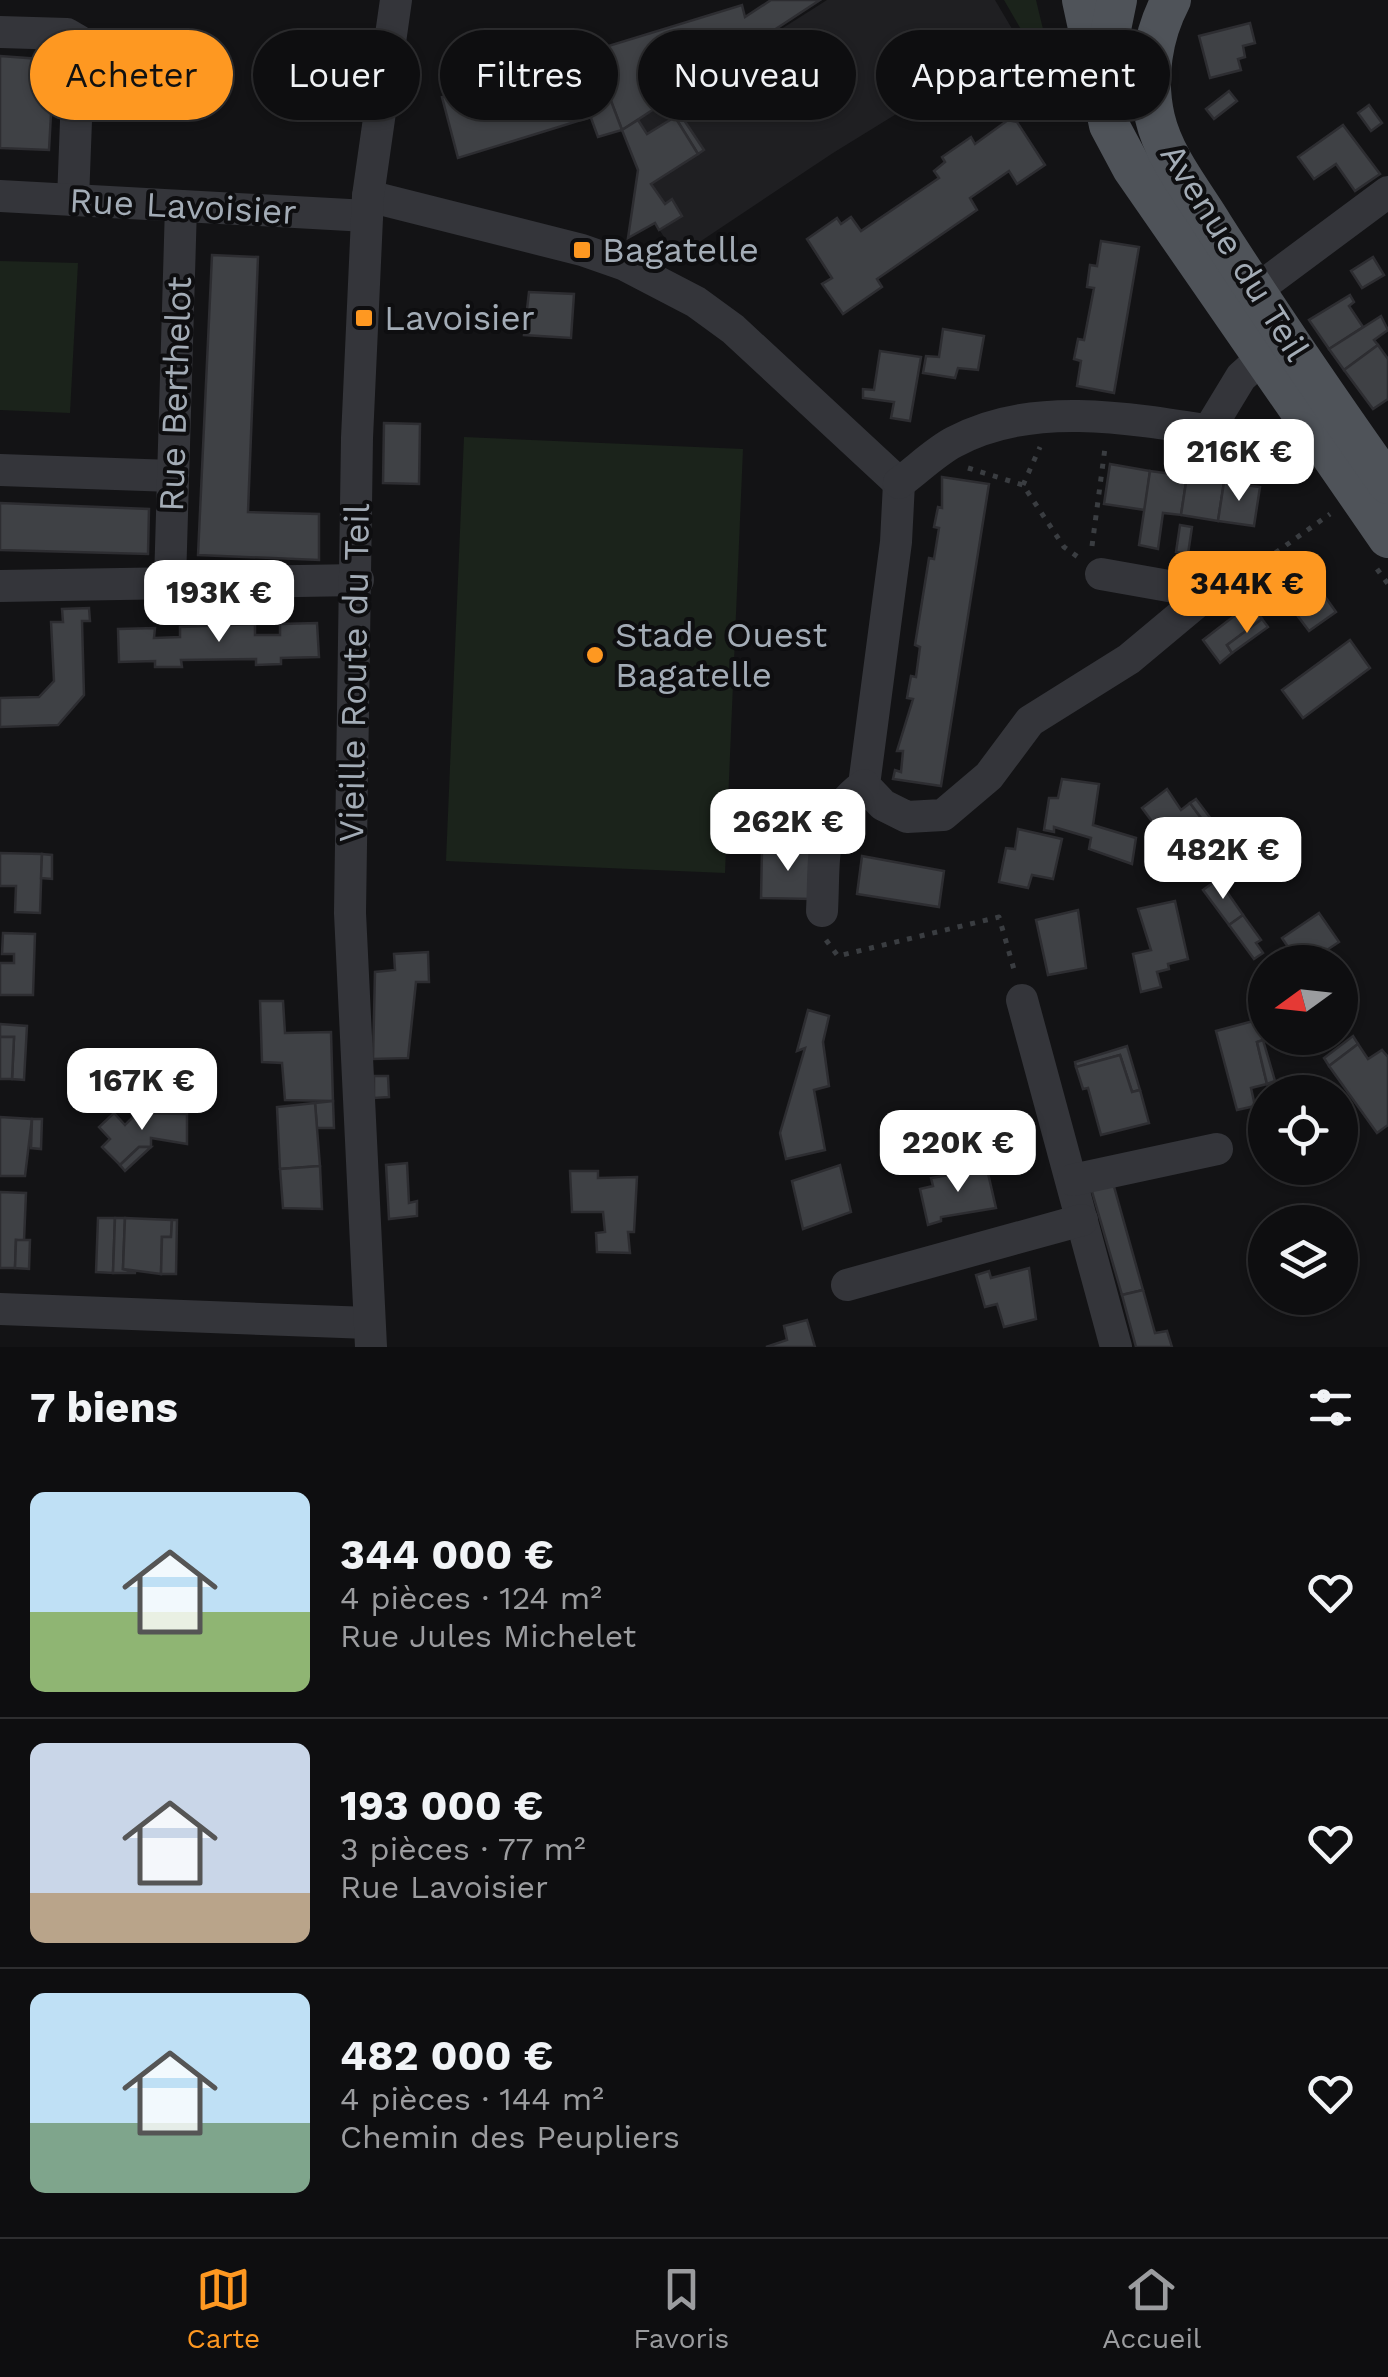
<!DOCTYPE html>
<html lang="fr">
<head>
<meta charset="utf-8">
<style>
  :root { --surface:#0e0e10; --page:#1c1c1e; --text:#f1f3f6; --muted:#9b9c9f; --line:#2e2e30; --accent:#fe9821 }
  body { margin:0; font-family:"Work Sans",sans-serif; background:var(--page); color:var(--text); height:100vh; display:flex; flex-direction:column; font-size:38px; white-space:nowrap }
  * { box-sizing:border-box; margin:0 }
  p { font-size:32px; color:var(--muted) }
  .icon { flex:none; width:55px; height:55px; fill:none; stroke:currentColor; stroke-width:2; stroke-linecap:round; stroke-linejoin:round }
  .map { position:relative; height:1347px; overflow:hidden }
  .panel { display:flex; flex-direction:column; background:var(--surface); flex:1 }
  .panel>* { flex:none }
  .guide { position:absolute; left:30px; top:30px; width:1330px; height:90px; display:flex; gap:20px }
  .needle { width:65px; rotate:255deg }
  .fabs { position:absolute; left:1248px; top:945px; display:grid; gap:20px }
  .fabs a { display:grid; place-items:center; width:110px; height:110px; border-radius:50%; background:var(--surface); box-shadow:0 2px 8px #0004,0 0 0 2px var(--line); font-size:50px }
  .price { position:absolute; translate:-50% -85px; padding:0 22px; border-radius:20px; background:#fff; color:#222; font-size:32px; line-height:65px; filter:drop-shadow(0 2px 5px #0008) }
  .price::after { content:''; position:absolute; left:50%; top:60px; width:30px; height:22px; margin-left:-15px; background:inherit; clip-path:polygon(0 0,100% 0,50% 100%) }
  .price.on { background:var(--accent); color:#111 }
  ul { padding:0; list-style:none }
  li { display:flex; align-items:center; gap:30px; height:250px; padding:0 30px }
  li+li { border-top:2px solid var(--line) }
  li span { display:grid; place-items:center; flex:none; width:280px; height:200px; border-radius:15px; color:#555 }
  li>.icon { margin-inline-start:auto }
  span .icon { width:120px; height:120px; fill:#fffc; stroke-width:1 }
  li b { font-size:42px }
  h2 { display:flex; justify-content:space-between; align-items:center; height:120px; padding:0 30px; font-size:42px }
  .pill { padding:0 35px; border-radius:45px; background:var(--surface); box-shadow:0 2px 8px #0004,0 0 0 2px var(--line); font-size:35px; line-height:90px }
  .pill.on { background:var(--accent); color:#111 }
  .tabs { display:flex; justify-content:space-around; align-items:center; height:140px; border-top:2px solid var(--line); background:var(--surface); font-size:28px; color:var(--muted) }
  .tabs a { display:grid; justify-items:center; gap:5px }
  .tabs .on { color:var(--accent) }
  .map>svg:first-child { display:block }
</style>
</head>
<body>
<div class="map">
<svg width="1388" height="1347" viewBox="0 0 1388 1347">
  <rect width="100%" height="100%" fill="#131315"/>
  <polygon fill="#1f1f22" points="827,0 995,0 1018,39 833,153 677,257 655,223 628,238 638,170 622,130"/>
  <g fill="#1b231b">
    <polygon points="1004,0 1036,0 1048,50 1038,59"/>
    <polygon points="0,261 78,263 70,413 0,410"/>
    <polygon points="464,437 743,449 725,873 446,861"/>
  </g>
  <g fill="#3f4145" stroke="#2d2d31" stroke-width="2.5">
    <polygon points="771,0 820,0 622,130 592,51 742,5 745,17"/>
    <polygon points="1250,23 1255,43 1243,46 1245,57 1238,59 1241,70 1210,78 1199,36"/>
    <polygon points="592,51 622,130 598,137 569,58"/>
    <polygon points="0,56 54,60 49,150 0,148"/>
    <polygon points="569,58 591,117 458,158 442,97"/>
    <polygon points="1229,91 1237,101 1214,119 1206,109"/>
    <polygon points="1369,105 1382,123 1371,131 1358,113"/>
    <polygon points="680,114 704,150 698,154 675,117"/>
    <polygon points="675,117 698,154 651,184 665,204 672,199 682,216 659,230 655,223 628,238 638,170 622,130 638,120 647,134"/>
    <polygon points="1008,120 1017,122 1045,165 1017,184 1009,171 970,198 977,210 877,279 882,287 843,314 822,284 832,278 807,239 837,218 841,224 851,217 861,231 939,178 934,171 945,162 942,157 971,137 975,144"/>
    <polygon points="1343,125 1380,174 1355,191 1336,164 1314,179 1298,157"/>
    <polygon points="1101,241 1139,247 1114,393 1077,386 1081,361 1074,359 1078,339 1084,340 1094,288 1087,287 1090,265 1097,266"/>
    <polygon points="212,255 258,257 248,512 319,514 319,560 198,555"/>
    <polygon points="1373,257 1384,275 1362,288 1351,271"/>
    <polygon points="529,292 574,294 571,338 524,335"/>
    <polygon points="1350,295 1354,302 1349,306 1363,327 1329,349 1309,320"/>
    <polygon points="1381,316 1388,330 1374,340 1378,345 1344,370 1329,349"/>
    <polygon points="943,329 984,336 978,370 958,368 955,378 923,373 926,356 939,357"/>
    <polygon points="1378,345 1388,359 1388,399 1373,409 1344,370"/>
    <polygon points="880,351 921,357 910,421 891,418 894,402 863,398 863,389 874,390"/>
    <polygon points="384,423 420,424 419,484 383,483"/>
    <polygon points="1110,464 1150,471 1145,510 1104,504"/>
    <polygon points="1150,471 1187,476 1181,515 1163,513 1158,549 1139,545"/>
    <polygon points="1187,476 1224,482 1218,521 1181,515"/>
    <polygon points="942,477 989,484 941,786 893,779 895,770 901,772 903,751 897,751 913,699 907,698 911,676 916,677 920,647 915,645 929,558 934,559 939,528 934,527 938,507 942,508"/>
    <polygon points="1224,482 1260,487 1254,526 1218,521"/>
    <polygon points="0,503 149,509 148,554 0,550"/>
    <polygon points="1180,525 1192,527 1188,554 1176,552"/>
    <polygon points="1311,577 1336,612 1309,631 1279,591 1293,579 1298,586"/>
    <polygon points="1251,603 1262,619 1227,645 1232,653 1220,663 1203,640"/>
    <polygon points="89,608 90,621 82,621 84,695 58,725 0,727 0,698 39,697 54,681 51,622 63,622 62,609"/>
    <polygon points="1262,619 1268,627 1232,653 1227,645"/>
    <polygon points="317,623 319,657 281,658 281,664 256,665 256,659 181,660 182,667 155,667 155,661 119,662 118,629 155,628 154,638 180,637 180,627 255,624 255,635 280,635 280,624"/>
    <polygon points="1350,640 1370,668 1303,718 1282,690"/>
    <polygon points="1062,779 1099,784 1093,825 1136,838 1132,864 1089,849 1091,838 1054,827 1054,832 1044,830 1049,798 1058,798"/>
    <polygon points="1167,789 1181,810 1190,803 1227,853 1194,878 1142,808"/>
    <polygon points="764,791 819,792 818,815 763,814"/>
    <polygon points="1196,799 1233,848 1227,853 1190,803"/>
    <polygon points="1018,829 1062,839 1053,879 1032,875 1028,888 999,882 1006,848 1015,849"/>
    <polygon points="1274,838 1283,844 1265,858 1272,867 1257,877 1245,860"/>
    <polygon points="762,848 815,850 813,899 761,898"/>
    <polygon points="0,853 42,854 40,913 15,912 16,886 0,886"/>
    <polygon points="42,854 52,855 52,879 41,878"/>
    <polygon points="862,856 944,871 939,907 857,894"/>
    <polygon points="1218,879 1243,915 1229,925 1203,890"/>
    <polygon points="1175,901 1188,959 1168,964 1169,969 1157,972 1161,987 1141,992 1133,954 1151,950 1138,909"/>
    <polygon points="1078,910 1086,968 1048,975 1036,920"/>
    <polygon points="1319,913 1339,942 1309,962 1298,962 1282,938"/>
    <polygon points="1243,915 1261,940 1256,943 1263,953 1254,959 1229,925"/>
    <polygon points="3,933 35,934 33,995 0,995 0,963 14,963 14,954 2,954"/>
    <polygon points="428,952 429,982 416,982 408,1058 373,1059 375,972 395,970 394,954"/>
    <polygon points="260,1001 283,1001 285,1033 331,1032 333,1101 285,1100 282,1063 262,1062"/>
    <polygon points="808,1010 829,1016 823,1042 829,1086 814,1090 825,1150 786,1159 780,1133 805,1048 797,1051"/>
    <polygon points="1257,1020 1263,1040 1257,1042 1267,1084 1251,1088 1255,1106 1237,1110 1216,1031"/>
    <polygon points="0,1024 27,1026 24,1080 12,1079 14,1037 0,1037"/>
    <polygon points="1353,1036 1358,1044 1329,1066 1324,1058"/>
    <polygon points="0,1037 14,1037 12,1079 0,1079"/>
    <polygon points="1263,1040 1275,1081 1267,1084 1257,1042"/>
    <polygon points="1358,1044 1368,1059 1382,1050 1388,1057 1388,1125 1377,1133 1329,1066"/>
    <polygon points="1127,1046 1140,1090 1132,1092 1120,1055 1076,1067 1075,1062"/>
    <polygon points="1120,1055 1132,1092 1140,1090 1149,1123 1101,1135 1088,1088 1083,1089 1076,1067"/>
    <polygon points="374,1076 388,1076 389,1097 374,1098"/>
    <polygon points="333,1101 334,1128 317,1128 315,1103"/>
    <polygon points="315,1103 320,1166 280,1169 277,1107"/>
    <polygon points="114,1113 125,1125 137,1113 187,1114 187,1144 151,1138 151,1147 139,1147 120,1165 102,1147 110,1139 99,1127"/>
    <polygon points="0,1117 32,1119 25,1176 0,1176"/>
    <polygon points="32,1119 42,1119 41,1149 31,1148"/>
    <polygon points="139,1147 151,1147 125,1171 120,1165"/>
    <polygon points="985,1160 987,1169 949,1174 947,1168"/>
    <polygon points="407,1163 409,1203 417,1201 417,1216 389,1219 386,1165"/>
    <polygon points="840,1165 851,1212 803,1229 792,1181"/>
    <polygon points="320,1166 322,1209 283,1208 280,1169"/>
    <polygon points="987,1169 996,1208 941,1217 941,1221 928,1225 920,1189 933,1186 931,1178"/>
    <polygon points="570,1171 598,1171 598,1178 637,1177 634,1232 628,1232 630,1253 597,1252 596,1233 605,1232 603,1212 572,1212"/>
    <polygon points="1113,1183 1143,1290 1122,1295 1091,1188"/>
    <polygon points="0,1192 26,1193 24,1241 16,1240 15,1268 0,1268"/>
    <polygon points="98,1218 115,1218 113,1273 96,1272"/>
    <polygon points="115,1218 125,1218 123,1269 136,1273 113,1273"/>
    <polygon points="125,1218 172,1220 171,1237 162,1237 161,1274 123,1269"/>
    <polygon points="172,1220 177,1220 176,1274 161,1274 162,1237 171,1237"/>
    <polygon points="16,1240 30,1240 29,1269 15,1268"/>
    <polygon points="1029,1268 1036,1319 1004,1327 997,1304 985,1307 976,1275 989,1271 991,1278"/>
    <polygon points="1143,1290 1155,1333 1167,1331 1172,1347 1136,1347 1122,1295"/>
    <polygon points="807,1320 815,1347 766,1347 787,1340 784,1326"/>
  </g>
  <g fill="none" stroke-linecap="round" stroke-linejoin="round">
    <g stroke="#3a3d41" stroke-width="5" stroke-dasharray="5 8" stroke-linecap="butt">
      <polyline points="968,468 1023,485 1064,547 1078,557"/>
      <polyline points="1023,485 1040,447"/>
      <polyline points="1092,546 1105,448"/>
      <polyline points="1377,569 1388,584"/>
      <polyline points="1233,583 1330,514"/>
      <polyline points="826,940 838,956 999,917 1015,973"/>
    </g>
    <g stroke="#34353a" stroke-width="32">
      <polyline points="0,32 67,34 79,41 73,200"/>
      <polyline points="0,196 367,216"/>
      <polyline points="368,196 582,250 625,265 696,302 733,329 899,483"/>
      <polyline points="1255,291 1388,192"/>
      <polyline points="1207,433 1241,377 1261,359"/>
      <polyline points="0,470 173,476"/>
      <polyline points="899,483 896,542 864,785 883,805 907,817 943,815 989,776 1030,721 1129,659 1208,593 1101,574"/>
      <path d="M899,483C917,470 935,452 954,442C1066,381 1223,446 1345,447"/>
      <polyline points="170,582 181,206"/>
      <polyline points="0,586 358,580"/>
      <path d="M822,911C825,857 817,820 864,785"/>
      <polyline points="1022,1000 1116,1347"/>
      <polyline points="1073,1180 1217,1149"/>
      <polyline points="847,1285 1082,1220"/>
      <polyline points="0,1309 369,1323"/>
      <polyline points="371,1347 350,913 357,438 368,196 396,0"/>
    </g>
    <g stroke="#4f5359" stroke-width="40">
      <polyline points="1082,0 1109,125 1132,168 1388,538"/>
      <path d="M1171,0C1152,36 1146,79 1155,118C1164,157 1193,192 1213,225C1269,313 1328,399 1388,484"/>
      <polyline points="1103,68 1117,0"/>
    </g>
  </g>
  <g fill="#fe9821" stroke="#0e0e10" stroke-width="4">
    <rect x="572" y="240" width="20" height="20" rx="5"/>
    <rect x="354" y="308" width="20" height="20" rx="5"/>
    <circle cx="595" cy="655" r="10"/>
  </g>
  <g text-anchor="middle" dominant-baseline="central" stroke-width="8" stroke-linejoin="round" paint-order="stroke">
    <g font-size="35" fill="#a3acb6" stroke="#0e0e10">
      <text transform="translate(183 206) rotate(3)">Rue Lavoisier</text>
      <text transform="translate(1235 252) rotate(58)">Avenue du Teil</text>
      <text transform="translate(175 394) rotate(-88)">Rue Berthelot</text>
      <text transform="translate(354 673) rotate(-89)">Vieille Route du Teil</text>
    </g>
    <g font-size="35" fill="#a3acb6" stroke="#0e0e10" text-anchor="start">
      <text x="602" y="250">Bagatelle</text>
      <text x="384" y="318">Lavoisier</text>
      <text x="615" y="635">Stade Ouest<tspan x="615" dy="40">Bagatelle</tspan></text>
    </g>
  </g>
</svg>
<div class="fabs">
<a><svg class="needle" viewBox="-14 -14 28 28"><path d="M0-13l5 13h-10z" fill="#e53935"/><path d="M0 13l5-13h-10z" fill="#9b9c9f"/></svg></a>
<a><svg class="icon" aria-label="locate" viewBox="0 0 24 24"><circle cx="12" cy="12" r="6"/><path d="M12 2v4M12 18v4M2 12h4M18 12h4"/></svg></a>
<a><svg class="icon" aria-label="layers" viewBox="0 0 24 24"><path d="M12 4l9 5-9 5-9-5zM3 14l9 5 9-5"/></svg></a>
</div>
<b class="price" style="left:1239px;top:504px">216K €</b>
<b class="price on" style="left:1247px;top:636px">344K €</b>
<b class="price" style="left:219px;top:645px">193K €</b>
<b class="price" style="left:788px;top:874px">262K €</b>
<b class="price" style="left:1223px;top:902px">482K €</b>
<b class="price" style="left:142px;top:1133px">167K €</b>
<b class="price" style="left:958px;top:1195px">220K €</b>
<div class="guide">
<a class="pill on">Acheter</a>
<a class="pill">Louer</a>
<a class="pill">Filtres</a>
<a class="pill">Nouveau</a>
<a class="pill">Appartement</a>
</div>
</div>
<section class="panel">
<h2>7 biens<svg class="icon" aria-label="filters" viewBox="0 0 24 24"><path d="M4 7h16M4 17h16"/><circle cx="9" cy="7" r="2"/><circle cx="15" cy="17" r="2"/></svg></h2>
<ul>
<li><span style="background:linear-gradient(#bfe0f5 60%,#8fb573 0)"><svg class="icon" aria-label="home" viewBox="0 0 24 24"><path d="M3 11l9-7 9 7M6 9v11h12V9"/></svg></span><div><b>344 000 €</b><p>4 pièces · 124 m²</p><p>Rue Jules Michelet</p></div><svg class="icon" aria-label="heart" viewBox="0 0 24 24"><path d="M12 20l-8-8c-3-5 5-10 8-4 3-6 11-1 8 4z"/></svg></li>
<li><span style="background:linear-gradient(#c9d6e8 75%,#b9a48a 0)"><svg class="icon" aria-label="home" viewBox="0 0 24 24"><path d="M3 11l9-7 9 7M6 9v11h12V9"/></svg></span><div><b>193 000 €</b><p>3 pièces · 77 m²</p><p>Rue Lavoisier</p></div><svg class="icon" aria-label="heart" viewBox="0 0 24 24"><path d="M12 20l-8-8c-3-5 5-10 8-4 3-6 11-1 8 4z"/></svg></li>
<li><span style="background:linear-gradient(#bfe0f5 65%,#7fa58c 0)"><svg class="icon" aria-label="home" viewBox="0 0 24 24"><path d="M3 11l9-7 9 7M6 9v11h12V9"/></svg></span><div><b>482 000 €</b><p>4 pièces · 144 m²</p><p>Chemin des Peupliers</p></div><svg class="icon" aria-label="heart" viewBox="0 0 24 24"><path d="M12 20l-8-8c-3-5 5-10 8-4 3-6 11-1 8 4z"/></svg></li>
</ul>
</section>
<nav class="tabs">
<a class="on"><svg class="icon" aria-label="map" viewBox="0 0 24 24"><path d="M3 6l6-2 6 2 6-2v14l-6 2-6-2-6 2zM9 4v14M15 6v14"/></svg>Carte</a>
<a><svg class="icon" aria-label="saved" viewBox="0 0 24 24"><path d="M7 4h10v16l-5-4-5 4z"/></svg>Favoris</a>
<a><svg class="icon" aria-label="home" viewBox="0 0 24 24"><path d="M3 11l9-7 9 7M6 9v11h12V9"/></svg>Accueil</a>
</nav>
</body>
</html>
